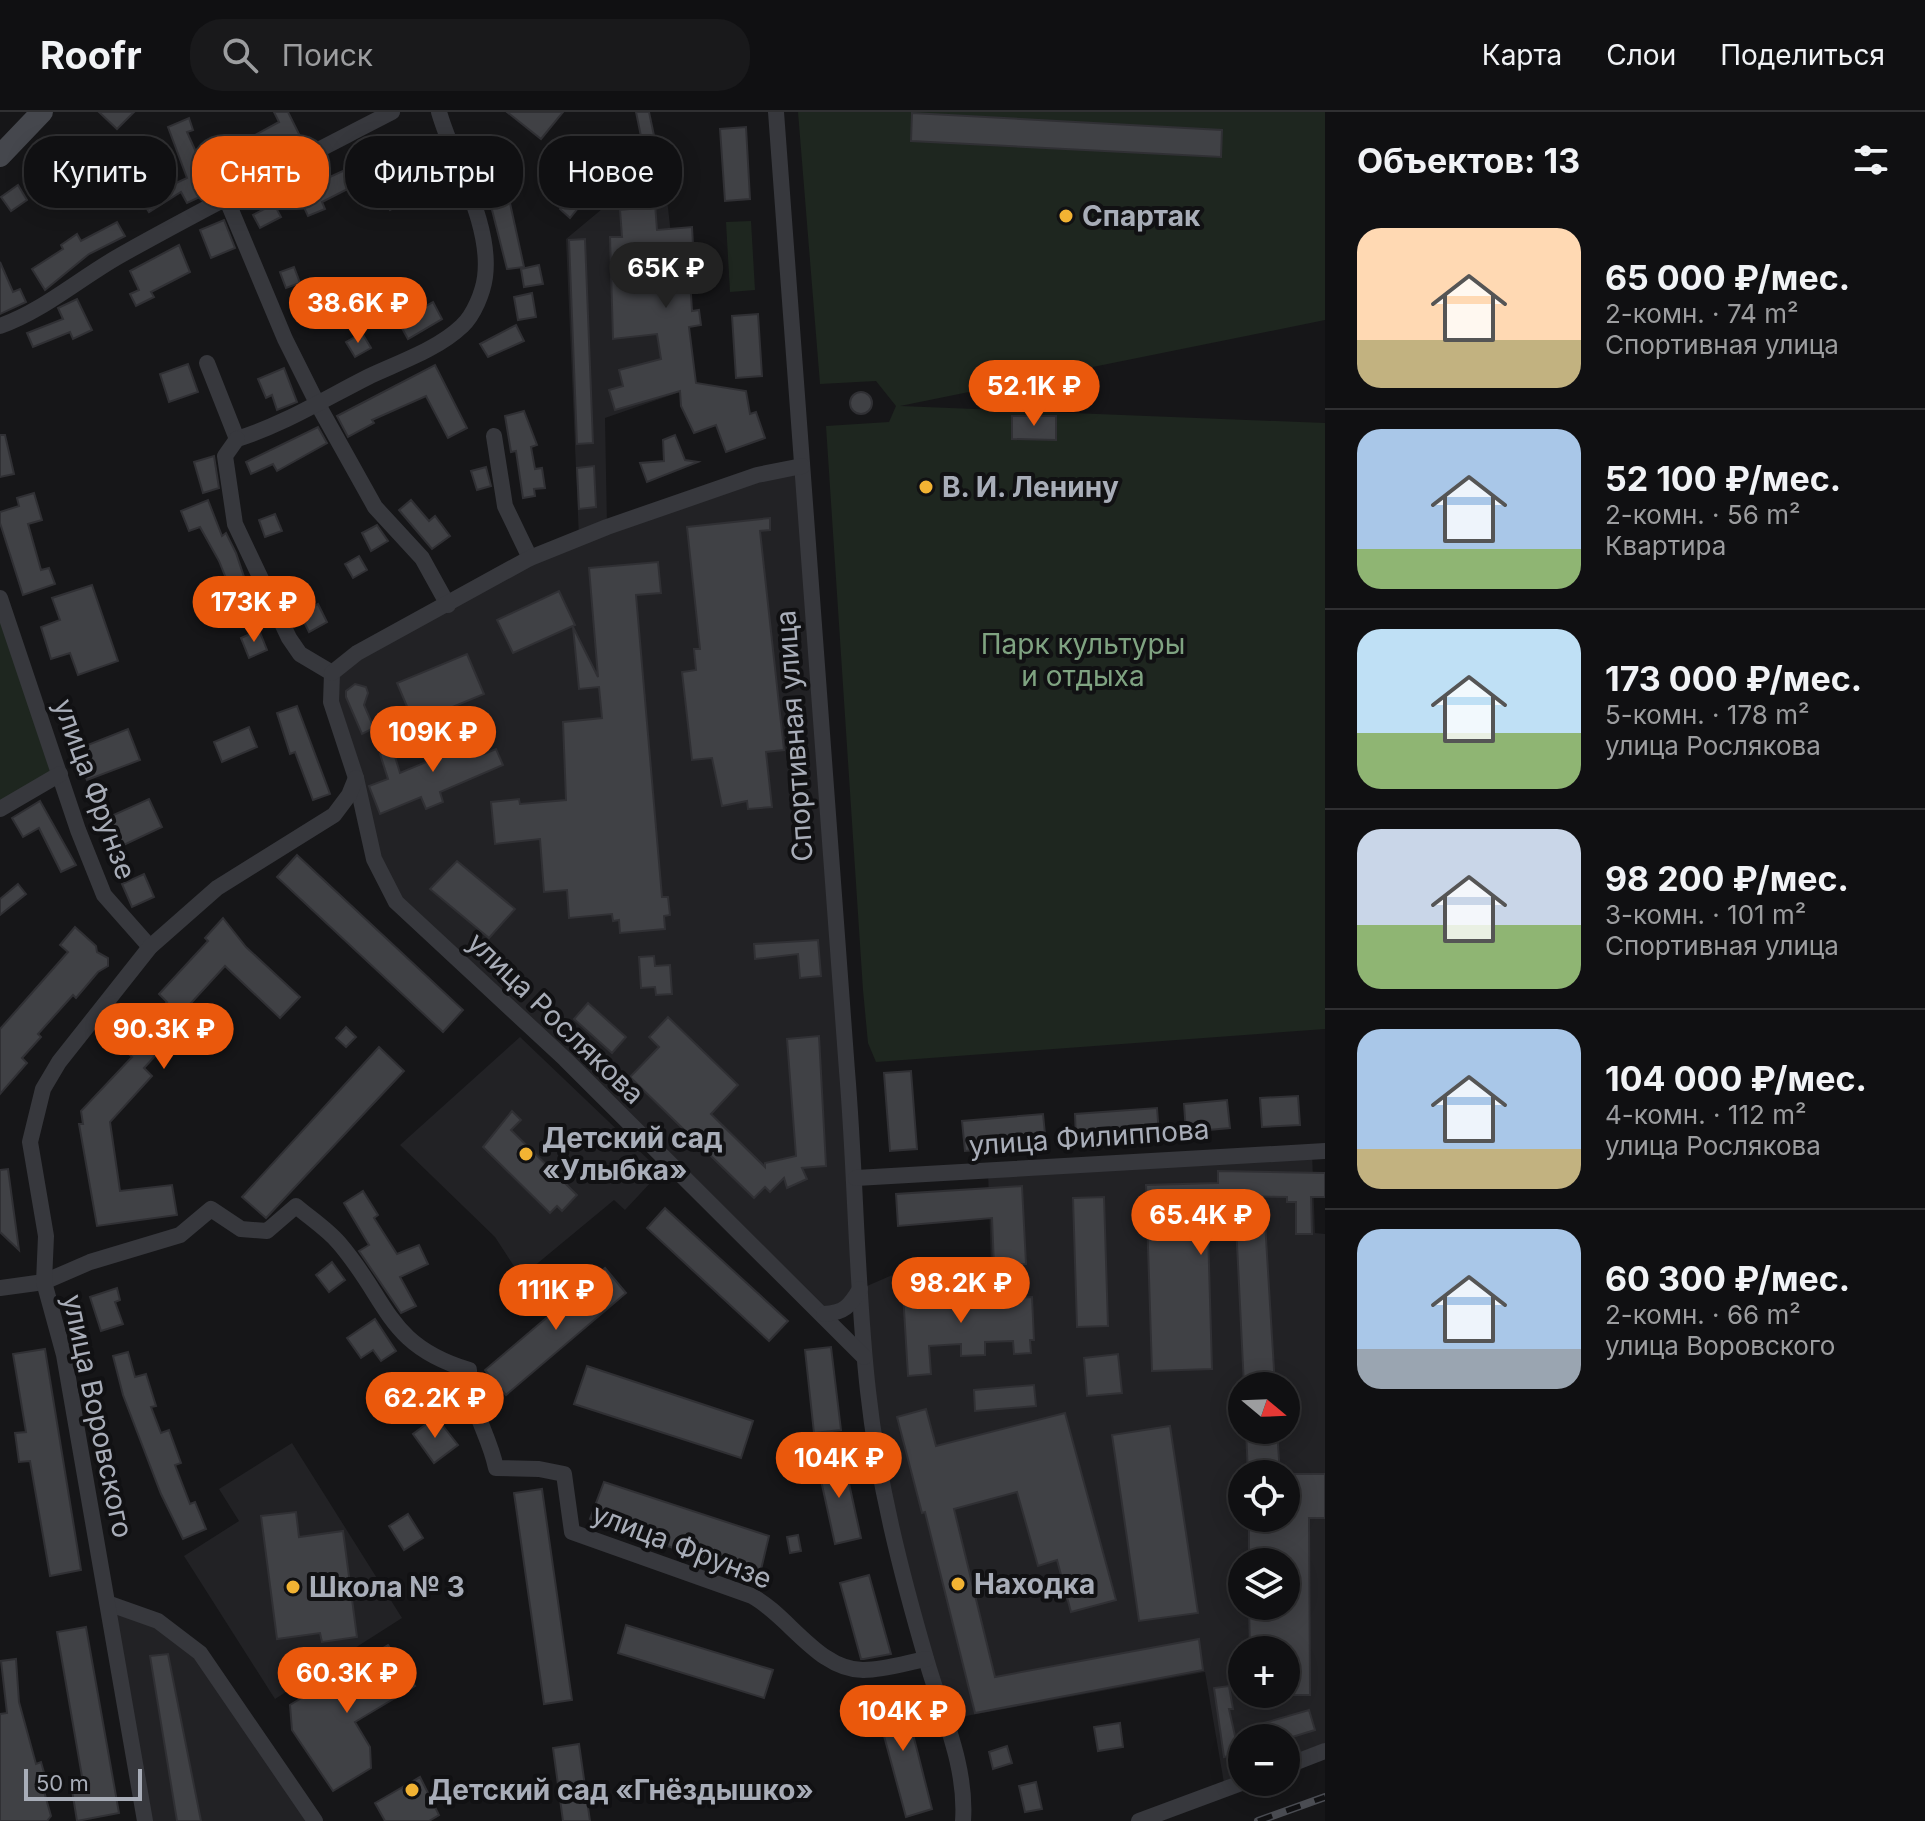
<!DOCTYPE html>
<html lang="ru">
<head>
<meta charset="utf-8">
<style>
  :root { --surface:#101012; --page:#19191b; --text:#f1f3f6; --muted:#9c9d9f; --line:#303032; --accent:#ea580c }
  body { margin:0; font-family:Inter,sans-serif; background:var(--page); color:var(--text); height:100vh; display:flex; flex-direction:column; font-size:30px; white-space:nowrap }
  * { box-sizing:border-box; margin:0 }
  p { font-size:26px; color:var(--muted) }
  .icon { flex:none; width:44px; height:44px; fill:none; stroke:currentColor; stroke-width:2; stroke-linecap:round; stroke-linejoin:round }
  .map { position:relative; flex:1; overflow:hidden }
  .side { display:flex; flex-direction:column; background:var(--surface); width:600px }
  .side>* { flex:none }
  .top-card { position:absolute; left:24px; top:24px; width:760px; height:72px; display:flex; gap:16px }
  .needle { width:52px; rotate:109deg }
  .controls { position:absolute; left:1228px; top:1260px; display:grid; gap:16px }
  .controls a { display:grid; place-items:center; width:72px; height:72px; border-radius:50%; background:var(--surface); box-shadow:0 4px 20px #0003,0 0 0 2px var(--line); font-size:40px }
  .scale { position:absolute; left:24px; bottom:20px; width:118px; box-sizing:border-box; padding-left:8px; border:4px solid #a8adb8; border-top:0; font-size:22px; line-height:28px; white-space:nowrap; color:#a8adb8; -webkit-text-stroke:6px #111113; paint-order:stroke }
  .price { position:absolute; translate:-50% -68px; padding:0 18px; border-radius:28px; background:var(--accent); color:#fff; font-size:26px; line-height:52px; filter:drop-shadow(0 2px 4px #0008) }
  .price::after { content:''; position:absolute; left:50%; top:48px; width:24px; height:18px; margin-left:-12px; background:inherit; clip-path:polygon(0 0,100% 0,50% 100%) }
  .price.current { background:#222; color:#fff }
  ul { padding:0; list-style:none }
  li { display:flex; align-items:center; gap:24px; height:200px; padding:0 32px }
  li+li { border-top:2px solid var(--line) }
  li span { display:grid; place-items:center; flex:none; width:224px; height:160px; border-radius:24px; color:#555 }
  li>.icon { margin-inline-start:auto }
  span .icon { width:96px; height:96px; fill:#fffc; stroke-width:1 }
  li b { font-size:34px }
  h2 { display:flex; justify-content:space-between; align-items:center; height:96px; padding:0 32px; font-size:34px }
  .chip { padding:0 28px; border-radius:32px; background:var(--surface); box-shadow:0 4px 20px #0003,0 0 0 2px var(--line); font-size:28px; line-height:72px }
  .chip.current { background:var(--accent); color:#fff }
  header { display:flex; align-items:center; gap:48px; box-sizing:border-box; height:112px; padding:0 40px; background:var(--surface); border-bottom:2px solid var(--line) }
  header strong { font-size:38px }
  nav { display:flex; gap:44px; margin-inline-start:auto; font-size:28px }
  .search { width:560px; height:72px; background:var(--page); display:flex; align-items:center; gap:20px; box-sizing:border-box; padding:0 28px; border-radius:32px; color:var(--muted); font-size:30px }
  main { display:flex; flex:1; min-height:0 }
  .map>svg:first-child { display:block }
</style>
</head>
<body>
<header>
<strong>Roofr</strong>
<div class="search"><svg class="icon" aria-label="search" viewBox="0 0 24 24"><circle cx="10" cy="10" r="6"/><path d="M15 15l6 6"/></svg>Поиск</div>
<nav><a>Карта</a><a>Слои</a><a>Поделиться</a></nav>
</header>
<main>
<div class="map">
<svg width="1325" height="1709" viewBox="0 0 1325 1709">
  <rect width="100%" height="100%" fill="#161618"/>
  <g fill="#222225" fill-rule="evenodd">
    <path d="M667,87L688,273L679,275L677,281L605,306L607,414L802,354L860,1177L904,1158L991,1154L988,1058L1312,1040L1315,1121L1325,1122V1639L1286,1654V1626H1242V1670L1225,1677L1205,1560L944,1608L885,1388L860,1179L824,1202L396,790L331,590L340,552L579,426L566,127L602,97ZM1242,1274H1286V1318H1242ZM1242,1362H1286V1406H1242ZM1242,1450H1286V1494H1242ZM1242,1538H1286V1582H1242Z"/>
    <polygon points="520,925 652,1051 644,1059 653,1068 625,1098 614,1088 521,1165 495,1125 400,1033"/>
    <polygon points="292,1331 402,1506 275,1587 184,1444 239,1409 219,1377"/>
    <polygon points="110,1492 174,1518 315,1709 145,1709"/>
  </g>
  <g fill="#1e261f">
    <polygon points="798,0 1325,0 1325,208 900,294 1325,311 1325,917 876,950 868,931 863,878 826,314 889,310 896,294 876,269 820,272"/>
    <polygon points="751,109 755,178 730,180 726,110"/>
    <polygon points="0,489 55,665 0,698"/>
  </g>
  <g fill="#404145" stroke="#303034" stroke-width="2">
    <polygon points="99,0 134,0 117,17"/>
    <polygon points="274,0 288,0 300,24 241,56 231,36 279,10"/>
    <polygon points="507,0 563,0 541,27"/>
    <polygon points="636,0 649,0 656,33 664,33 668,77 654,78 657,118 692,115 693,133 688,133 692,199 699,198 701,213 689,215 696,271 746,279 750,302 756,300 765,326 726,340 716,313 694,321 681,294 680,279 615,298 609,278 623,274 619,258 661,247 657,222 613,227 610,125 622,125 620,98 638,96 634,35 643,34"/>
    <polygon points="912,1 1222,18 1221,45 911,29"/>
    <polygon points="189,6 193,18 187,20 210,71 200,76 204,83 187,91 181,80 149,100 136,79 152,69 159,79 187,66 168,15"/>
    <polygon points="746,15 750,87 725,89 720,17"/>
    <polygon points="419,24 427,39 383,61 401,92 390,98 371,65 322,90 325,97 308,104 297,80"/>
    <polygon points="74,33 95,68 78,79 57,44"/>
    <polygon points="447,54 453,68 444,74 436,61"/>
    <polygon points="18,73 27,88 11,99 1,85"/>
    <polygon points="577,77 586,86 570,106 560,97"/>
    <polygon points="508,82 524,155 507,157 489,86"/>
    <polygon points="274,92 281,105 260,116 253,103"/>
    <polygon points="224,108 235,136 211,146 200,118"/>
    <polygon points="117,110 125,124 89,142 45,178 32,157 63,137 61,133 77,122 81,129"/>
    <polygon points="585,127 593,331 577,332 569,128"/>
    <polygon points="179,133 190,160 151,180 154,185 136,194 130,182 139,178 130,159"/>
    <polygon points="0,150 13,180 20,177 26,190 0,202"/>
    <polygon points="539,153 543,172 524,175 521,157"/>
    <polygon points="294,155 300,171 286,176 280,160"/>
    <polygon points="532,181 536,205 518,208 514,185"/>
    <polygon points="77,187 92,218 73,227 70,220 33,235 27,221 63,207 58,196"/>
    <polygon points="433,190 442,207 408,227 398,209"/>
    <polygon points="758,202 762,264 736,266 732,204"/>
    <polygon points="516,213 524,229 488,245 480,232"/>
    <polygon points="362,221 371,236 355,245 346,230"/>
    <polygon points="188,252 198,280 169,290 160,262"/>
    <polygon points="435,253 467,316 448,326 426,284 372,308 374,311 348,325 337,304"/>
    <polygon points="284,256 297,290 277,298 272,283 266,286 258,267"/>
    <circle cx="861" cy="291" r="11"/>
    <polygon points="524,299 537,333 531,335 535,357 542,356 545,376 534,377 535,384 523,386 516,339 511,340 505,304"/>
    <polygon points="1012,304 1056,304 1056,328 1012,327"/>
    <polygon points="318,315 327,331 277,359 273,352 251,362 246,350"/>
    <polygon points="0,323 5,323 14,362 0,365"/>
    <polygon points="675,323 685,348 698,350 647,370 640,351 664,349 663,328"/>
    <polygon points="214,344 219,376 203,381 194,350"/>
    <polygon points="594,354 596,395 579,397 577,356"/>
    <polygon points="486,355 491,374 477,378 471,359"/>
    <polygon points="34,381 42,408 28,412 41,458 49,456 55,472 23,483 0,411 0,400 19,394 17,386"/>
    <polygon points="208,388 222,424 226,421 236,441 256,501 242,506 219,449 200,415 189,419 181,399"/>
    <polygon points="411,388 429,409 435,404 450,424 432,437 399,398"/>
    <polygon points="275,402 282,419 265,425 259,408"/>
    <polygon points="770,406 770,418 760,419 784,638 766,640 772,695 748,697 747,689 722,694 712,646 692,648 682,560 696,558 694,537 700,537 687,415"/>
    <polygon points="377,413 388,429 371,439 362,421"/>
    <polygon points="359,444 367,458 353,466 345,452"/>
    <polygon points="658,450 661,481 636,483 662,785 668,785 670,803 664,804 665,817 620,821 619,808 613,809 612,802 569,806 567,778 544,780 540,727 495,732 491,690 519,687 520,692 566,688 563,610 602,606 599,575 579,577 573,515 598,565 589,456"/>
    <polygon points="92,473 118,549 78,563 70,541 51,547 41,515 60,508 52,486"/>
    <polygon points="559,479 575,513 513,541 497,508"/>
    <polygon points="318,492 327,510 309,520 300,502"/>
    <polygon points="259,518 267,538 249,546 241,526"/>
    <polygon points="467,542 484,582 414,611 397,571"/>
    <polygon points="355,572 366,575 368,581 364,593 374,616 362,622 346,585 346,579"/>
    <polygon points="297,594 330,682 313,688 295,640 290,642 277,601"/>
    <polygon points="249,615 257,635 222,650 214,630"/>
    <polygon points="128,617 140,648 87,668 75,638"/>
    <polygon points="475,619 484,642 496,637 503,653 440,680 443,690 426,697 421,685 380,702 369,674 388,667 380,642 393,638 400,661 438,645 434,636"/>
    <polygon points="149,687 162,715 111,739 98,710"/>
    <polygon points="40,689 76,753 61,760 39,716 23,725 12,706"/>
    <polygon points="297,743 463,898 443,920 277,765"/>
    <polygon points="457,749 515,797 489,826 430,777"/>
    <polygon points="144,762 154,785 132,795 122,772"/>
    <polygon points="18,772 26,782 0,803 0,787"/>
    <polygon points="223,806 246,835 300,885 280,906 225,854 181,902 188,908 144,956 152,964 110,1010 120,1079 172,1073 177,1103 97,1114 79,1012 83,1012 81,999 132,945 124,937 167,890 159,882 208,829 205,826"/>
    <polygon points="75,815 96,834 97,840 108,846 108,854 98,860 76,886 73,883 38,922 41,925 22,946 27,951 0,982 0,917 68,840 60,833"/>
    <polygon points="818,828 821,864 800,866 798,842 755,847 754,832"/>
    <polygon points="654,844 655,854 670,853 672,882 656,883 655,875 641,876 639,845"/>
    <polygon points="588,891 626,925 612,941 574,907"/>
    <polygon points="668,905 738,973 711,1002 765,1055 765,1051 796,1044 787,927 819,924 826,1054 802,1056 807,1067 787,1076 784,1066 770,1080 765,1075 754,1086 630,965 659,935 649,925"/>
    <polygon points="346,915 356,925 346,935 336,926"/>
    <polygon points="379,935 404,959 266,1106 242,1085"/>
    <polygon points="911,959 917,1037 890,1039 884,961"/>
    <polygon points="1298,984 1300,1013 1262,1015 1260,986"/>
    <polygon points="1227,988 1230,1016 1186,1020 1184,992"/>
    <polygon points="1157,996 1159,1022 1076,1028 1075,1002"/>
    <polygon points="512,999 521,1008 511,1018 577,1083 562,1099 557,1094 550,1101 483,1035"/>
    <polygon points="1043,1002 1046,1032 965,1039 962,1009"/>
    <polygon points="8,1057 19,1138 0,1120 0,1058"/>
    <polygon points="1218,1059 1325,1061 1325,1085 1311,1085 1312,1122 1296,1122 1296,1090 1287,1090 1287,1085 1207,1084 1212,1257 1152,1259 1146,1073 1218,1071"/>
    <polygon points="1022,1074 1026,1152 994,1154 992,1106 898,1114 896,1082"/>
    <polygon points="363,1079 378,1103 374,1106 397,1142 419,1133 428,1152 400,1165 416,1194 401,1201 359,1139 369,1133 344,1091"/>
    <polygon points="1104,1085 1108,1214 1077,1215 1073,1086"/>
    <polygon points="665,1096 788,1209 769,1229 647,1116"/>
    <polygon points="1265,1110 1275,1274 1244,1274 1236,1112"/>
    <polygon points="332,1150 345,1168 329,1180 316,1163"/>
    <polygon points="605,1156 626,1181 506,1283 485,1258"/>
    <polygon points="925,1164 927,1191 1032,1185 1034,1228 1030,1228 1031,1241 1014,1242 1013,1229 985,1230 985,1243 961,1244 961,1232 929,1234 931,1262 908,1264 902,1165"/>
    <polygon points="117,1176 120,1188 115,1190 123,1212 101,1219 90,1185"/>
    <polygon points="375,1207 396,1239 381,1249 373,1238 361,1246 347,1226"/>
    <polygon points="831,1235 841,1318 814,1321 805,1238"/>
    <polygon points="45,1237 81,1458 50,1464 30,1349 19,1350 15,1321 26,1320 13,1242"/>
    <polygon points="128,1240 135,1265 146,1262 156,1294 151,1295 161,1321 169,1318 181,1351 175,1353 190,1392 195,1390 206,1417 183,1427 161,1382 123,1283 113,1244"/>
    <polygon points="1118,1242 1122,1281 1087,1284 1084,1246"/>
    <polygon points="587,1254 753,1309 741,1346 574,1292"/>
    <polygon points="406,1270 419,1287 404,1297 392,1281"/>
    <polygon points="1034,1273 1036,1294 975,1299 974,1278"/>
    <polygon points="926,1297 936,1334 1065,1301 1116,1488 1071,1500 1057,1448 1038,1454 1017,1380 954,1397 995,1565 1199,1527 1203,1558 975,1601 925,1400 922,1401 897,1305"/>
    <polygon points="436,1305 458,1333 434,1351 413,1322"/>
    <polygon points="1170,1314 1198,1501 1139,1509 1112,1323"/>
    <polygon points="1246,1318 1277,1318 1280,1362 1248,1362"/>
    <polygon points="843,1344 861,1426 835,1432 817,1350"/>
    <polygon points="1286,1362 1325,1362 1325,1406 1309,1406 1310,1583 1286,1583 1286,1538 1250,1538 1249,1494 1286,1494 1286,1450 1249,1450 1249,1412 1250,1406 1286,1406"/>
    <polygon points="604,1370 769,1424 759,1466 590,1407"/>
    <polygon points="542,1377 572,1588 544,1592 514,1381"/>
    <polygon points="296,1400 299,1425 343,1419 357,1525 322,1530 320,1521 277,1527 261,1404"/>
    <polygon points="408,1402 423,1426 404,1438 389,1414"/>
    <polygon points="798,1423 801,1439 790,1441 787,1425"/>
    <polygon points="869,1463 891,1542 864,1547 861,1547 840,1471"/>
    <polygon points="626,1513 773,1558 764,1586 618,1541"/>
    <polygon points="86,1515 119,1701 77,1709 72,1678 84,1676 57,1520"/>
    <polygon points="388,1533 415,1574 355,1610 370,1635 371,1656 333,1679 292,1618 290,1593"/>
    <polygon points="168,1542 201,1709 177,1709 150,1544"/>
    <polygon points="16,1547 19,1590 36,1652 41,1650 45,1664 40,1665 51,1704 47,1709 0,1709 0,1602 7,1601 1,1549"/>
    <polygon points="1229,1574 1233,1597 1229,1597 1239,1642 1224,1645 1214,1576"/>
    <polygon points="902,1579 932,1697 906,1705 874,1587"/>
    <polygon points="1309,1598 1315,1618 1289,1626 1268,1626 1264,1611"/>
    <polygon points="1120,1611 1123,1635 1098,1639 1094,1615"/>
    <polygon points="579,1632 590,1709 563,1709 553,1636"/>
    <polygon points="1007,1634 1012,1651 993,1657 989,1640"/>
    <polygon points="420,1665 439,1703 429,1709 385,1709 375,1691"/>
    <polygon points="1036,1670 1042,1697 1025,1700 1019,1674"/>
  </g>
  <g fill="none" stroke-linecap="round" stroke-linejoin="round">
    <g stroke="#37383d" stroke-width="16">
      <path d="M776,0C799,320 821,640 847,959C856,1066 856,1173 868,1279C878,1371 901,1461 927,1550C942,1602 967,1654 963,1709"/>
      <polyline points="226,86 285,227 317,291 375,395 422,446 448,493"/>
      <path d="M0,214C43,199 80,166 121,143C210,93 301,47 392,0"/>
      <polyline points="207,251 237,327"/>
      <polyline points="494,324 505,394 530,446"/>
      <path d="M237,327C285,312 326,286 370,264C400,250 438,237 462,214C474,203 483,180 485,165C492,112 453,49 439,0"/>
      <polyline points="237,327 225,344 235,412 289,526 300,542 332,561"/>
      <polyline points="0,486 78,718 104,783 150,835"/>
      <polyline points="332,561 331,590 356,666 374,747 396,790 565,947 864,1245"/>
      <polyline points="332,561 357,541 530,446 607,415 757,363 802,354"/>
      <polyline points="0,697 60,662"/>
      <polyline points="856,1066 1325,1039"/>
      <path d="M0,1176L44,1170L90,1150L180,1123L211,1097L241,1117L267,1119L296,1094C310,1106 327,1117 339,1131C389,1189 386,1233 469,1258C468,1296 489,1321 496,1356L539,1357L564,1362L572,1420L752,1484C789,1504 819,1559 864,1558C884,1558 906,1551 926,1547"/>
      <path d="M824,1202C844,1201 850,1194 860,1177"/>
      <polyline points="110,1492 158,1509 200,1541 315,1709"/>
      <polyline points="1286,1654 1325,1639"/>
      <polyline points="145,1709 64,1243 44,1170 46,1124 30,1030 43,977 59,950 150,835 217,776 334,703 349,683 356,666"/>
      <polyline points="1139,1709 1244,1670"/>
    </g>
    <polyline stroke="#45474d" stroke-width="22" points="0,44 42,0"/>
    <defs>
      <polyline id="rail" points="1258,1709 1325,1685"/>
    </defs>
    <use href="#rail" stroke="#4a4c52" stroke-width="8"/>
    <use href="#rail" stroke="#111113" stroke-width="5" stroke-dasharray="15" stroke-linecap="butt"/>
  </g>
  <g fill="#f2b333" stroke="#111113" stroke-width="3">
    <circle cx="1066" cy="104" r="8"/>
    <circle cx="926" cy="375" r="8"/>
    <circle cx="526" cy="1042" r="8"/>
    <circle cx="958" cy="1472" r="8"/>
    <circle cx="293" cy="1475" r="8"/>
    <circle cx="412" cy="1678" r="8"/>
  </g>
  <g text-anchor="middle" dominant-baseline="central" stroke-width="8" stroke-linejoin="round" paint-order="stroke">
    <g font-size="28" font-weight="bold" fill="#a8adb8" stroke="#111113" text-anchor="start">
      <text x="1082" y="104">Спартак</text>
      <text x="942" y="375">В. И. Ленину</text>
      <text x="542" y="1026">Детский сад<tspan x="542" dy="32">«Улыбка»</tspan></text>
      <text x="974" y="1472">Находка</text>
      <text x="309" y="1475">Школа № 3</text>
      <text x="428" y="1678">Детский сад «Гнёздышко»</text>
    </g>
    <g font-size="28" fill="#7fa381" stroke="#111113">
      <text x="1083" y="532">Парк культуры<tspan x="1083" dy="32">и отдыха</tspan></text>
    </g>
    <g font-size="28" fill="#a8adb8" stroke="#111113">
      <text transform="translate(794 624) rotate(-94)">Спортивная улица</text>
      <text transform="translate(95 677) rotate(70)">улица Фрунзе</text>
      <text transform="translate(556 906) rotate(44)">улица Рослякова</text>
      <text transform="translate(1089 1025) rotate(-4)">улица Филиппова</text>
      <text transform="translate(98 1304) rotate(78)">улица Воровского</text>
      <text transform="translate(682 1434) rotate(21)">улица Фрунзе</text>
    </g>
  </g>
</svg>
<div class="controls">
<a><svg class="needle" viewBox="-14 -14 28 28"><path d="M0-13l5 13h-10z" fill="#e53935"/><path d="M0 13l5-13h-10z" fill="#9c9d9f"/></svg></a>
<a><svg class="icon" aria-label="locate" viewBox="0 0 24 24"><circle cx="12" cy="12" r="6"/><path d="M12 2v4M12 18v4M2 12h4M18 12h4"/></svg></a>
<a><svg class="icon" aria-label="layers" viewBox="0 0 24 24"><path d="M12 4l9 5-9 5-9-5zM3 14l9 5 9-5"/></svg></a>
<a>+</a>
<a>−</a>
</div>
<div class="scale">50 m</div>
<b class="price current" style="left:666px;top:198px">65K ₽</b>
<b class="price" style="left:358px;top:233px">38.6K ₽</b>
<b class="price" style="left:1034px;top:316px">52.1K ₽</b>
<b class="price" style="left:254px;top:532px">173K ₽</b>
<b class="price" style="left:433px;top:662px">109K ₽</b>
<b class="price" style="left:164px;top:959px">90.3K ₽</b>
<b class="price" style="left:1201px;top:1145px">65.4K ₽</b>
<b class="price" style="left:961px;top:1213px">98.2K ₽</b>
<b class="price" style="left:556px;top:1220px">111K ₽</b>
<b class="price" style="left:435px;top:1328px">62.2K ₽</b>
<b class="price" style="left:839px;top:1388px">104K ₽</b>
<b class="price" style="left:347px;top:1603px">60.3K ₽</b>
<b class="price" style="left:903px;top:1641px">104K ₽</b>
<div class="top-card">
<a class="chip">Купить</a>
<a class="chip current">Снять</a>
<a class="chip">Фильтры</a>
<a class="chip">Новое</a>
</div>
</div>
<section class="side">
<h2>Объектов: 13<svg class="icon" aria-label="filters" viewBox="0 0 24 24"><path d="M4 7h16M4 17h16"/><circle cx="9" cy="7" r="2"/><circle cx="15" cy="17" r="2"/></svg></h2>
<ul>
<li><span style="background:linear-gradient(#ffd9b3 70%,#c2b280 0)"><svg class="icon" aria-label="home" viewBox="0 0 24 24"><path d="M3 11l9-7 9 7M6 9v11h12V9"/></svg></span><div><b>65 000 ₽/мес.</b><p>2-комн. · 74 m²</p><p>Спортивная улица</p></div></li>
<li><span style="background:linear-gradient(#a9c7e8 75%,#8fb573 0)"><svg class="icon" aria-label="home" viewBox="0 0 24 24"><path d="M3 11l9-7 9 7M6 9v11h12V9"/></svg></span><div><b>52 100 ₽/мес.</b><p>2-комн. · 56 m²</p><p>Квартира</p></div></li>
<li><span style="background:linear-gradient(#bfe0f5 65%,#8fb573 0)"><svg class="icon" aria-label="home" viewBox="0 0 24 24"><path d="M3 11l9-7 9 7M6 9v11h12V9"/></svg></span><div><b>173 000 ₽/мес.</b><p>5-комн. · 178 m²</p><p>улица Рослякова</p></div></li>
<li><span style="background:linear-gradient(#c9d6e8 60%,#8fb573 0)"><svg class="icon" aria-label="home" viewBox="0 0 24 24"><path d="M3 11l9-7 9 7M6 9v11h12V9"/></svg></span><div><b>98 200 ₽/мес.</b><p>3-комн. · 101 m²</p><p>Спортивная улица</p></div></li>
<li><span style="background:linear-gradient(#a9c7e8 75%,#c2b280 0)"><svg class="icon" aria-label="home" viewBox="0 0 24 24"><path d="M3 11l9-7 9 7M6 9v11h12V9"/></svg></span><div><b>104 000 ₽/мес.</b><p>4-комн. · 112 m²</p><p>улица Рослякова</p></div></li>
<li><span style="background:linear-gradient(#a9c7e8 75%,#9aa5b1 0)"><svg class="icon" aria-label="home" viewBox="0 0 24 24"><path d="M3 11l9-7 9 7M6 9v11h12V9"/></svg></span><div><b>60 300 ₽/мес.</b><p>2-комн. · 66 m²</p><p>улица Воровского</p></div></li>
</ul>
</section>
</main>
</body>
</html>
